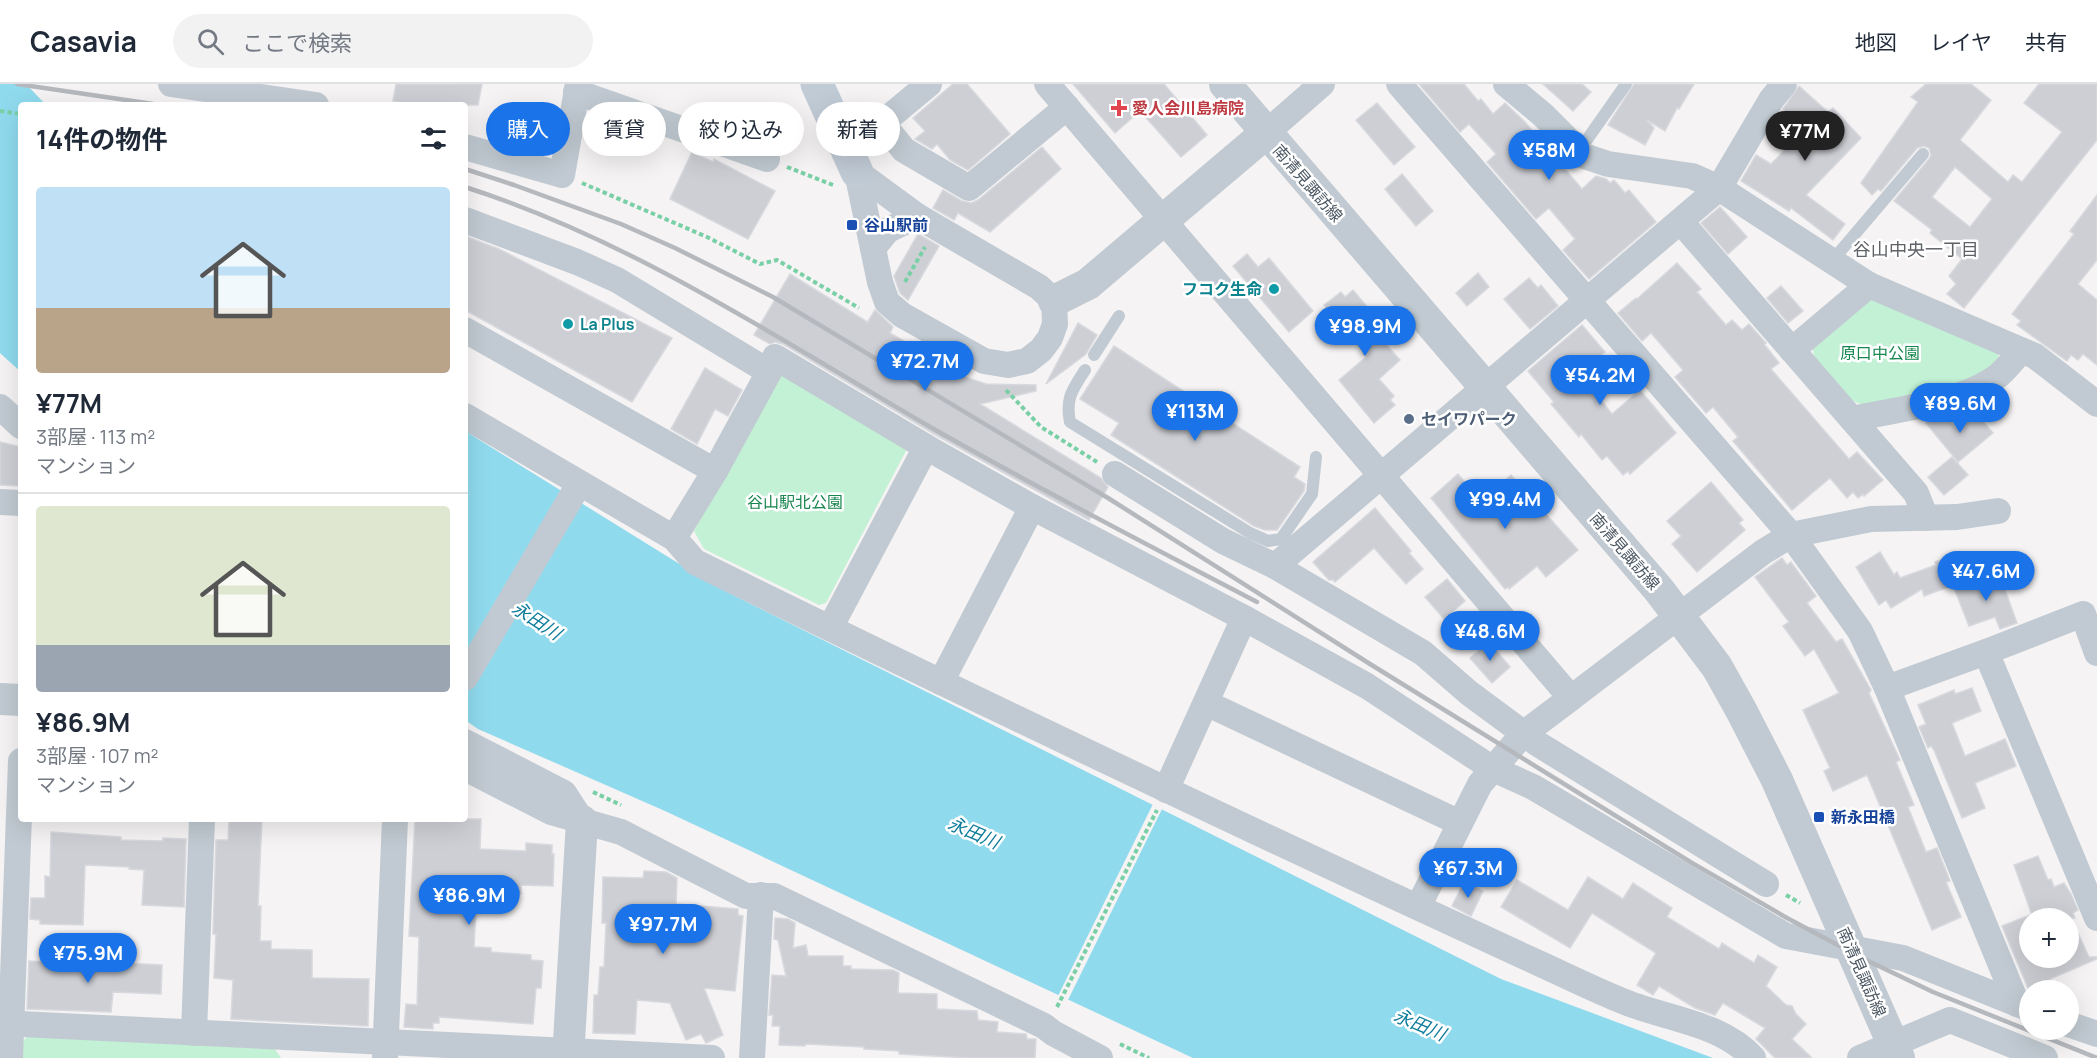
<!DOCTYPE html>
<html lang="ja">
<head>
<meta charset="utf-8">
<style>
  :root { --surface:#fff; --page:#f2f2f3; --text:#1f2937; --muted:#747a83; --line:#e0e1e3; --accent:#1a73e8 }
  body { margin:0; font-family:Manrope,"Noto Sans JP",sans-serif; background:var(--page); color:var(--text); height:100vh; display:flex; flex-direction:column; font-size:22px; white-space:nowrap }
  * { box-sizing:border-box; margin:0 }
  p { font-size:20px; color:var(--muted) }
  .icon { flex:none; width:33px; height:33px; fill:none; stroke:currentColor; stroke-width:2; stroke-linecap:round; stroke-linejoin:round }
  .map { position:relative; flex:1; overflow:hidden }
  .sheet { position:absolute; left:18px; top:18px; width:450px; height:720px; display:flex; flex-direction:column; background:var(--surface); border-radius:6px; box-shadow:0 6px 24px #0002 }
  .sheet>* { flex:none }
  .top-card { position:absolute; left:486px; top:18px; width:570px; height:54px; display:flex; gap:12px }
  .fabs { position:absolute; left:2019px; top:824px; display:grid; gap:12px }
  .fabs a { display:grid; place-items:center; width:60px; height:60px; border-radius:50%; background:var(--surface); box-shadow:0 6px 24px #0002; font-size:30px }
  .price { position:absolute; translate:-50% -51px; padding:0 14px; border-radius:21px; background:var(--accent); color:#fff; font-size:20px; line-height:39px; filter:drop-shadow(0 2px 3px #0008) }
  .price::after { content:''; position:absolute; left:50%; top:36px; width:18px; height:14px; margin-left:-9px; background:inherit; clip-path:polygon(0 0,100% 0,50% 100%) }
  .price.on { background:#222; color:#fff }
  ul { padding:0; list-style:none }
  li { display:grid; align-content:center; gap:12px; height:318px; padding:0 18px }
  li+li { border-top:2px solid var(--line) }
  li span { display:grid; place-items:center; height:186px; border-radius:6px; color:#555 }
  li>.icon { margin-inline-start:auto }
  span .icon { width:108px; height:108px; fill:#fffc; stroke-width:1 }
  li b { font-size:26px }
  h2 { display:flex; justify-content:space-between; align-items:center; height:72px; padding:0 18px; font-size:26px }
  .pill { padding:0 21px; border-radius:27px; background:var(--surface); box-shadow:0 6px 24px #0002; font-size:21px; line-height:54px }
  .pill.on { background:var(--accent); color:#fff }
  header { display:flex; align-items:center; gap:36px; box-sizing:border-box; height:84px; padding:0 30px; background:var(--surface); border-bottom:2px solid var(--line) }
  header strong { font-size:28px }
  nav { display:flex; gap:33px; margin-inline-start:auto; font-size:21px }
  .search { width:420px; height:54px; background:var(--page); display:flex; align-items:center; gap:15px; box-sizing:border-box; padding:0 21px; border-radius:33px; color:var(--muted); font-size:22px }
  .map>svg:first-child { display:block }
</style>
</head>
<body>
<header>
<strong>Casavia</strong>
<div class="search"><svg class="icon" aria-label="search" viewBox="0 0 24 24"><circle cx="10" cy="10" r="6"/><path d="M15 15l6 6"/></svg>ここで検索</div>
<nav><a>地図</a><a>レイヤ</a><a>共有</a></nav>
</header>
<div class="map">
<svg width="2097" height="974" viewBox="0 0 2097 974">
  <rect width="100%" height="100%" fill="#f5f3f3"/>
  <g fill="#c3f1d5">
    <polygon points="1868,216 1881,217 1998,266 1999,279 1968,299 1863,321 1848,315 1814,275 1813,265"/>
    <polygon points="782,288 908,363 826,519 819,521 704,465 694,447"/>
    <polygon points="28,952 275,965 281,974 20,974 20,960"/>
  </g>
  <g fill="#90daee">
    <polygon points="0,0 26,0 46,21 21,21 21,288 0,269"/>
    <polygon points="465,347 715,502 1501,895 1713,974 1193,974 665,727 478,645 465,636"/>
  </g>
  <polygon fill="#f5f3f3" points="1154,718 1163,723 1067,918 1057,914"/>
  <g fill="#cdcfd5" stroke="#d7d9de" stroke-width="1.5" fill-rule="evenodd">
    <polygon points="396,0 482,0 478,21 414,21 393,17"/>
    <polygon points="953,0 967,0 1010,50 968,86 950,76 937,60 932,65 915,55 925,47 913,34"/>
    <polygon points="1073,0 1164,0 1207,51 1181,73 1140,27 1115,49"/>
    <polygon points="1419,0 1464,0 1478,17 1481,15 1493,30 1505,19 1525,38 1582,105 1596,92 1606,95 1610,99 1614,96 1625,109 1629,106 1656,138 1589,195 1563,166 1575,155 1549,124 1536,135 1487,78 1496,70 1469,40 1460,48"/>
    <polygon points="1543,0 1582,0 1591,8 1573,27"/>
    <polygon points="1634,0 1694,0 1679,25 1677,24 1665,47 1647,36 1654,44 1645,61 1608,41"/>
    <path d="M1926,0H1971L1991,16L1960,56L2008,98L2013,91L2022,98L2062,48L2024,19L2039,0H2097V56L1964,224L1947,210L1956,200L1949,192L1962,175L1930,149L1932,146L1894,117L1929,75L1931,71L1929,64L1924,62L1917,64L1881,107L1878,105L1872,111L1861,99L1918,18L1911,13ZM1955,83L1992,115L1970,143L1932,113Z"/>
    <polygon points="1799,2 1828,28 1833,24 1861,54 1806,111 1845,140 1833,156 1791,124 1789,127 1741,97 1756,71 1771,80 1805,45 1783,25"/>
    <polygon points="1377,19 1415,63 1394,81 1356,36"/>
    <polygon points="1042,63 1061,85 990,148 958,129 954,136 933,124 943,106 962,117 971,119 978,116"/>
    <polygon points="692,68 713,78 714,75 775,107 748,155 670,115"/>
    <polygon points="1402,90 1433,127 1416,142 1385,105"/>
    <polygon points="2097,111 2097,176 2078,200 2097,216 2097,281 2083,270 2078,276 2071,271 2067,277 2017,241 2021,237 2012,230 2074,150 2070,147"/>
    <polygon points="1720,123 1747,153 1728,170 1701,139"/>
    <polygon points="918,150 939,162 908,216 900,209 894,192"/>
    <polygon points="465,152 499,165 672,254 632,318 465,226"/>
    <polygon points="1247,170 1258,183 1269,174 1313,227 1289,248 1233,182"/>
    <polygon points="1677,179 1701,205 1697,208 1726,241 1732,236 1742,246 1749,240 1766,259 1764,260 1779,279 1771,285 1849,375 1857,368 1883,396 1864,412 1863,410 1858,414 1853,408 1847,414 1830,394 1792,426 1733,357 1738,353 1713,323 1706,329 1675,293 1683,286 1651,249 1642,257 1618,229 1636,214 1637,215"/>
    <polygon points="1478,189 1489,203 1467,222 1456,209"/>
    <polygon points="790,190 866,237 867,239 875,226 893,243 890,249 965,293 986,300 1036,301 1036,307 980,320 1101,394 1108,403 1089,436 934,350 783,260 775,258 770,260 754,251"/>
    <polygon points="1529,194 1538,204 1541,201 1558,222 1530,245 1504,215"/>
    <polygon points="1781,202 1803,227 1788,239 1767,214"/>
    <polygon points="1353,206 1368,224 1360,231 1400,276 1379,295 1394,312 1390,316 1395,321 1374,339 1339,296 1366,273 1363,270 1365,269 1324,221 1341,208 1345,213"/>
    <polygon points="1078,239 1097,251 1086,270 1046,300"/>
    <polygon points="1582,241 1605,268 1579,289 1612,330 1640,306 1676,349 1630,390 1628,387 1623,391 1607,372 1602,376 1581,350 1579,353 1551,320 1554,318 1528,287"/>
    <polygon points="1114,262 1300,383 1294,393 1305,400 1304,407 1277,446 1265,446 1254,442 1111,351 1119,339 1080,315"/>
    <polygon points="705,284 742,306 728,332 715,325 697,360 671,345"/>
    <polygon points="1975,328 1993,349 1958,378 1926,339 1932,334 1945,331 1956,344"/>
    <polygon points="0,358 21,363 20,402 0,401"/>
    <polygon points="1952,373 1968,391 1944,411 1928,393"/>
    <polygon points="1458,390 1481,417 1511,391 1578,466 1546,493 1537,482 1509,505 1508,503 1505,505 1431,414"/>
    <polygon points="1711,398 1743,436 1739,439 1745,446 1697,488 1672,460 1681,452 1667,437"/>
    <polygon points="1375,424 1411,467 1409,469 1423,485 1406,500 1374,464 1335,498 1333,496 1329,496 1313,478"/>
    <polygon points="1880,468 1894,491 1897,488 1900,494 1936,481 1935,478 1953,472 1954,475 1958,474 1961,481 1957,484 1962,498 1924,512 1922,505 1891,524 1886,516 1879,521 1856,483"/>
    <polygon points="1782,474 1787,481 1791,478 1816,512 1807,519 1836,558 1842,555 1871,606 1869,609 1900,676 1896,678 1914,721 1908,723 1926,768 1937,764 1950,797 1946,798 1961,833 1932,846 1867,691 1833,707 1824,687 1830,684 1803,626 1839,609 1814,565 1805,572 1783,542 1789,538 1755,493"/>
    <polygon points="1999,489 2017,539 2000,545 1995,533 1969,542 1954,504"/>
    <polygon points="1447,495 1465,517 1444,535 1425,513"/>
    <polygon points="1489,558 1510,583 1492,599 1470,574"/>
    <polygon points="1972,604 1981,627 1952,639 1965,672 2005,655 2016,682 1975,699 1985,724 1962,734 1934,666 1931,662 1928,664 1919,643 1926,640 1918,621 1954,606 1955,610"/>
    <polygon points="229,735 262,735 258,822 261,822 260,857 271,857 271,865 312,866 312,894 369,895 368,942 231,935 233,896 214,894 216,850 213,850 216,756 228,756"/>
    <polygon points="415,735 481,735 480,765 526,767 526,759 552,761 552,770 554,770 553,802 521,801 521,810 477,808 474,863 491,864 491,868 531,871 531,876 543,877 541,904 536,904 533,940 439,933 439,939 433,939 433,945 404,943 406,920 417,921 419,853 409,852"/>
    <polygon points="51,748 121,753 121,756 163,757 163,754 186,755 184,823 142,821 144,786 129,785 129,783 85,781 83,841 40,840 40,836 30,835 31,814 45,814 45,792 50,793"/>
    <polygon points="2038,772 2048,796 2051,795 2054,803 2064,799 2071,810 2078,826 2073,829 2075,834 2071,834 2089,873 2097,873 2097,875 2050,895 2054,906 2030,906 2030,909 2002,842 2030,831 2030,873 2068,873 2068,834 2033,834 2014,781"/>
    <polygon points="644,787 666,788 677,794 676,820 738,825 738,831 743,832 735,907 704,904 723,951 706,959 701,950 686,956 670,919 637,916 635,950 593,949 594,911 598,911 600,883 604,883 606,839 602,839 603,793 643,794"/>
    <polygon points="1588,793 1623,815 1633,799 1672,824 1667,833 1719,865 1722,859 1754,879 1758,871 1777,883 1766,902 1786,921 1792,922 1796,930 1806,940 1792,955 1812,974 1775,974 1756,955 1765,944 1723,919 1715,931 1695,924 1659,902 1653,911 1637,901 1656,869 1592,829 1570,864 1501,823 1517,796 1568,826"/>
    <polygon points="1464,798 1483,807 1471,832 1452,822"/>
    <polygon points="775,834 788,835 795,839 793,864 806,861 808,872 843,872 843,882 851,882 851,885 893,886 899,889 898,909 937,910 937,925 977,927 978,936 998,938 997,948 1026,950 1027,955 1036,955 1035,974 970,974 899,970 899,967 864,965 864,963 806,960 805,962 779,961 780,942 772,942 773,931 769,931 772,891 786,892 778,856 774,855"/>
    <polygon points="29,877 79,880 80,877 162,881 161,910 113,908 111,928 27,925"/>
  </g>
  <g fill="none" stroke-linecap="round" stroke-linejoin="round">
    <g stroke="#7ad0a6" stroke-width="4" stroke-dasharray="4.5 3" stroke-linecap="butt">
      <polyline points="0,27 21,30"/>
      <polyline points="787,83 833,101"/>
      <polyline points="582,99 707,153 760,180 777,176 859,224"/>
      <polyline points="905,198 925,163"/>
      <polyline points="1006,306 1041,343 1097,378"/>
      <polyline points="593,708 621,721"/>
      <polyline points="1786,811 1800,819"/>
      <polyline points="1057,923 1157,726"/>
      <polyline points="1120,960 1149,974"/>
    </g>
    <g stroke="#c1cad2" stroke-width="12">
      <polyline points="1579,67 1626,0"/>
      <polyline points="1832,177 1923,70"/>
      <polyline points="1094,271 1119,232"/>
      <path d="M1085,286C1073,305 1065,314 1070,338L1250,449L1268,457L1281,455L1312,410L1316,373"/>
    </g>
    <g stroke="#c1cad2" stroke-width="26">
      <polyline points="171,0 316,21"/>
      <polyline points="929,0 882,39 904,66 969,104 1067,23"/>
      <polyline points="1047,0 1571,614 1763,468 1791,451 1871,435 1957,433 1998,427"/>
      <polyline points="1399,0 1791,451 1860,547 1887,604 2017,920"/>
      <polyline points="1506,0 1543,31 1584,72 1608,80 1692,92 1719,104 1869,201 2035,272 2097,320"/>
      <polyline points="576,8 767,75"/>
      <polyline points="1266,49 1322,0"/>
      <polyline points="465,63 562,91 578,0"/>
      <polygon points="857,88 917,132 1039,203 1054,217 1055,240 1050,254 1041,266 1027,277 1008,281 984,277 902,231 887,218 880,198"/>
      <polyline points="465,136 577,178 617,196 769,288 715,387 674,454"/>
      <polyline points="1681,138 1916,409 1926,434"/>
      <polyline points="873,164 888,146 917,132"/>
      <polyline points="465,246 715,387"/>
      <polyline points="1792,266 1869,201"/>
      <polyline points="769,288 775,273 926,363 1032,423 1244,534 1367,602 1493,685 1533,703 1786,852 1903,874 2030,925"/>
      <polyline points="0,323 21,342"/>
      <path d="M465,332L674,454L695,478C969,613 1245,744 1523,872C1557,887 1590,904 1625,918C1667,935 1721,939 1753,974"/>
      <path d="M1852,335C1894,326 1966,318 1999,291C2007,284 2014,275 2021,267"/>
      <polyline points="1115,390 1223,457 1275,482 1423,569 1469,609 1538,660 1766,800"/>
      <polyline points="0,418 21,419"/>
      <polyline points="1275,482 1719,104 1771,16 1784,0"/>
      <polyline points="830,544 926,363"/>
      <polyline points="1986,568 2083,530 2097,569"/>
      <polyline points="465,594 579,400"/>
      <polyline points="941,598 1032,423"/>
      <polyline points="1887,604 1986,568 2097,834"/>
      <polyline points="1206,619 1460,739"/>
      <polyline points="465,658 564,709 582,737"/>
      <polyline points="465,684 551,728 621,748 746,812 774,812 1044,942 1053,949 1100,974"/>
      <polyline points="1166,706 1244,534"/>
      <polyline points="1418,823 1480,700 1523,650 1571,614"/>
      <polyline points="0,939 712,974"/>
      <polyline points="2068,940 2097,950"/>
      <polyline points="194,949 202,735"/>
      <polyline points="10,974 21,677"/>
      <polyline points="385,974 395,735"/>
      <polyline points="752,974 761,811"/>
      <polyline points="1860,974 1950,936 2045,974"/>
    </g>
    <g stroke="#c1cad2" stroke-width="32">
      <polyline points="1225,0 1659,506 1717,583 1741,626 1777,696 1899,974"/>
      <polyline points="1054,217 1088,200 1266,49"/>
      <polyline points="0,615 21,616"/>
      <polyline points="568,974 582,737"/>
    </g>
    <polyline stroke="#c1cbd6" stroke-width="33" points="817,0 857,88"/>
    <g stroke="#b5b8bd" stroke-width="4.5">
      <polyline points="17,0 160,21"/>
      <polyline points="465,85 514,101 621,140 675,164 773,213 1108,414 1370,580 1692,779 1787,834 1864,875 1933,908 2097,974"/>
      <path d="M465,103C634,157 780,256 932,344C1039,405 1148,461 1257,518"/>
    </g>
  </g>
  <path fill="#e0444e" stroke="#fff" stroke-width="2" d="M1116 15h6v6h6v6h-6v6h-6v-6h-6v-6h6z"/>
  <g fill="#1a4fb4" stroke="#fff" stroke-width="2">
    <rect x="846" y="135" width="12" height="12" rx="3"/>
    <rect x="1813" y="727" width="12" height="12" rx="3"/>
  </g>
  <g fill="#0f9aa8" stroke="#fff" stroke-width="2">
    <circle cx="1274" cy="205" r="6"/>
    <circle cx="568" cy="240" r="6"/>
  </g>
  <circle fill="#5c6f8a" stroke="#fff" stroke-width="2" cx="1409" cy="335" r="6"/>
  <g text-anchor="middle" dominant-baseline="central" stroke-width="5" stroke-linejoin="round" paint-order="stroke">
    <g font-size="16" font-weight="bold" fill="#be3a42" stroke="#fff" text-anchor="start">
      <text x="1132" y="24">愛人会川島病院</text>
    </g>
    <g font-size="16" fill="#4a5661" stroke="#fff">
      <text transform="translate(1308 99) rotate(49)">南清見諏訪線</text>
      <text transform="translate(1625 467) rotate(49)">南清見諏訪線</text>
      <text transform="translate(1862 888) rotate(66)">南清見諏訪線</text>
    </g>
    <g font-size="16" font-weight="bold" fill="#164399" stroke="#fff" text-anchor="start">
      <text x="864" y="141">谷山駅前</text>
      <text x="1831" y="733">新永田橋</text>
    </g>
    <g font-size="16" font-weight="bold" fill="#0d838f" stroke="#fff" text-anchor="end">
      <text x="1262" y="205">フコク生命</text>
      <text x="580" y="240" text-anchor="start">La Plus</text>
    </g>
    <g font-size="16" fill="#17864f" stroke="#fff">
      <text x="1880" y="269">原口中公園</text>
      <text x="795" y="418">谷山駅北公園</text>
    </g>
    <g font-size="16" font-weight="bold" fill="#4e5e75" stroke="#fff" text-anchor="start">
      <text x="1421" y="335">セイワパーク</text>
    </g>
    <g font-size="18" fill="#5f6368" stroke="#fff">
      <text x="1916" y="165">谷山中央一丁目</text>
    </g>
    <g font-size="18" font-style="italic" fill="#0c7c9b" stroke="#fff">
      <text transform="translate(537 536) rotate(33)">永田川</text>
      <text transform="translate(974 748) rotate(23)">永田川</text>
      <text transform="translate(1420 940) rotate(23)">永田川</text>
    </g>
  </g>
</svg>
<div class="fabs">
<a>+</a>
<a>−</a>
</div>
<b class="price on" style="left:1805px;top:78px">¥77M</b>
<b class="price" style="left:1549px;top:97px">¥58M</b>
<b class="price" style="left:1365px;top:273px">¥98.9M</b>
<b class="price" style="left:925px;top:308px">¥72.7M</b>
<b class="price" style="left:1600px;top:322px">¥54.2M</b>
<b class="price" style="left:1960px;top:350px">¥89.6M</b>
<b class="price" style="left:1195px;top:358px">¥113M</b>
<b class="price" style="left:1505px;top:446px">¥99.4M</b>
<b class="price" style="left:1986px;top:518px">¥47.6M</b>
<b class="price" style="left:1490px;top:578px">¥48.6M</b>
<b class="price" style="left:1468px;top:815px">¥67.3M</b>
<b class="price" style="left:469px;top:842px">¥86.9M</b>
<b class="price" style="left:663px;top:871px">¥97.7M</b>
<b class="price" style="left:88px;top:900px">¥75.9M</b>
<div class="top-card">
<a class="pill on">購入</a>
<a class="pill">賃貸</a>
<a class="pill">絞り込み</a>
<a class="pill">新着</a>
</div>
<section class="sheet">
<h2>14件の物件<svg class="icon" aria-label="filters" viewBox="0 0 24 24"><path d="M4 7h16M4 17h16"/><circle cx="9" cy="7" r="2"/><circle cx="15" cy="17" r="2"/></svg></h2>
<ul>
<li><span style="background:linear-gradient(#bfe0f5 65%,#b9a48a 0)"><svg class="icon" aria-label="home" viewBox="0 0 24 24"><path d="M3 11l9-7 9 7M6 9v11h12V9"/></svg></span><div><b>¥77M</b><p>3部屋 · 113 m²</p><p>マンション</p></div></li>
<li><span style="background:linear-gradient(#dfe7d0 75%,#9aa5b1 0)"><svg class="icon" aria-label="home" viewBox="0 0 24 24"><path d="M3 11l9-7 9 7M6 9v11h12V9"/></svg></span><div><b>¥86.9M</b><p>3部屋 · 107 m²</p><p>マンション</p></div></li>
</ul>
</section>
</div>
</body>
</html>
